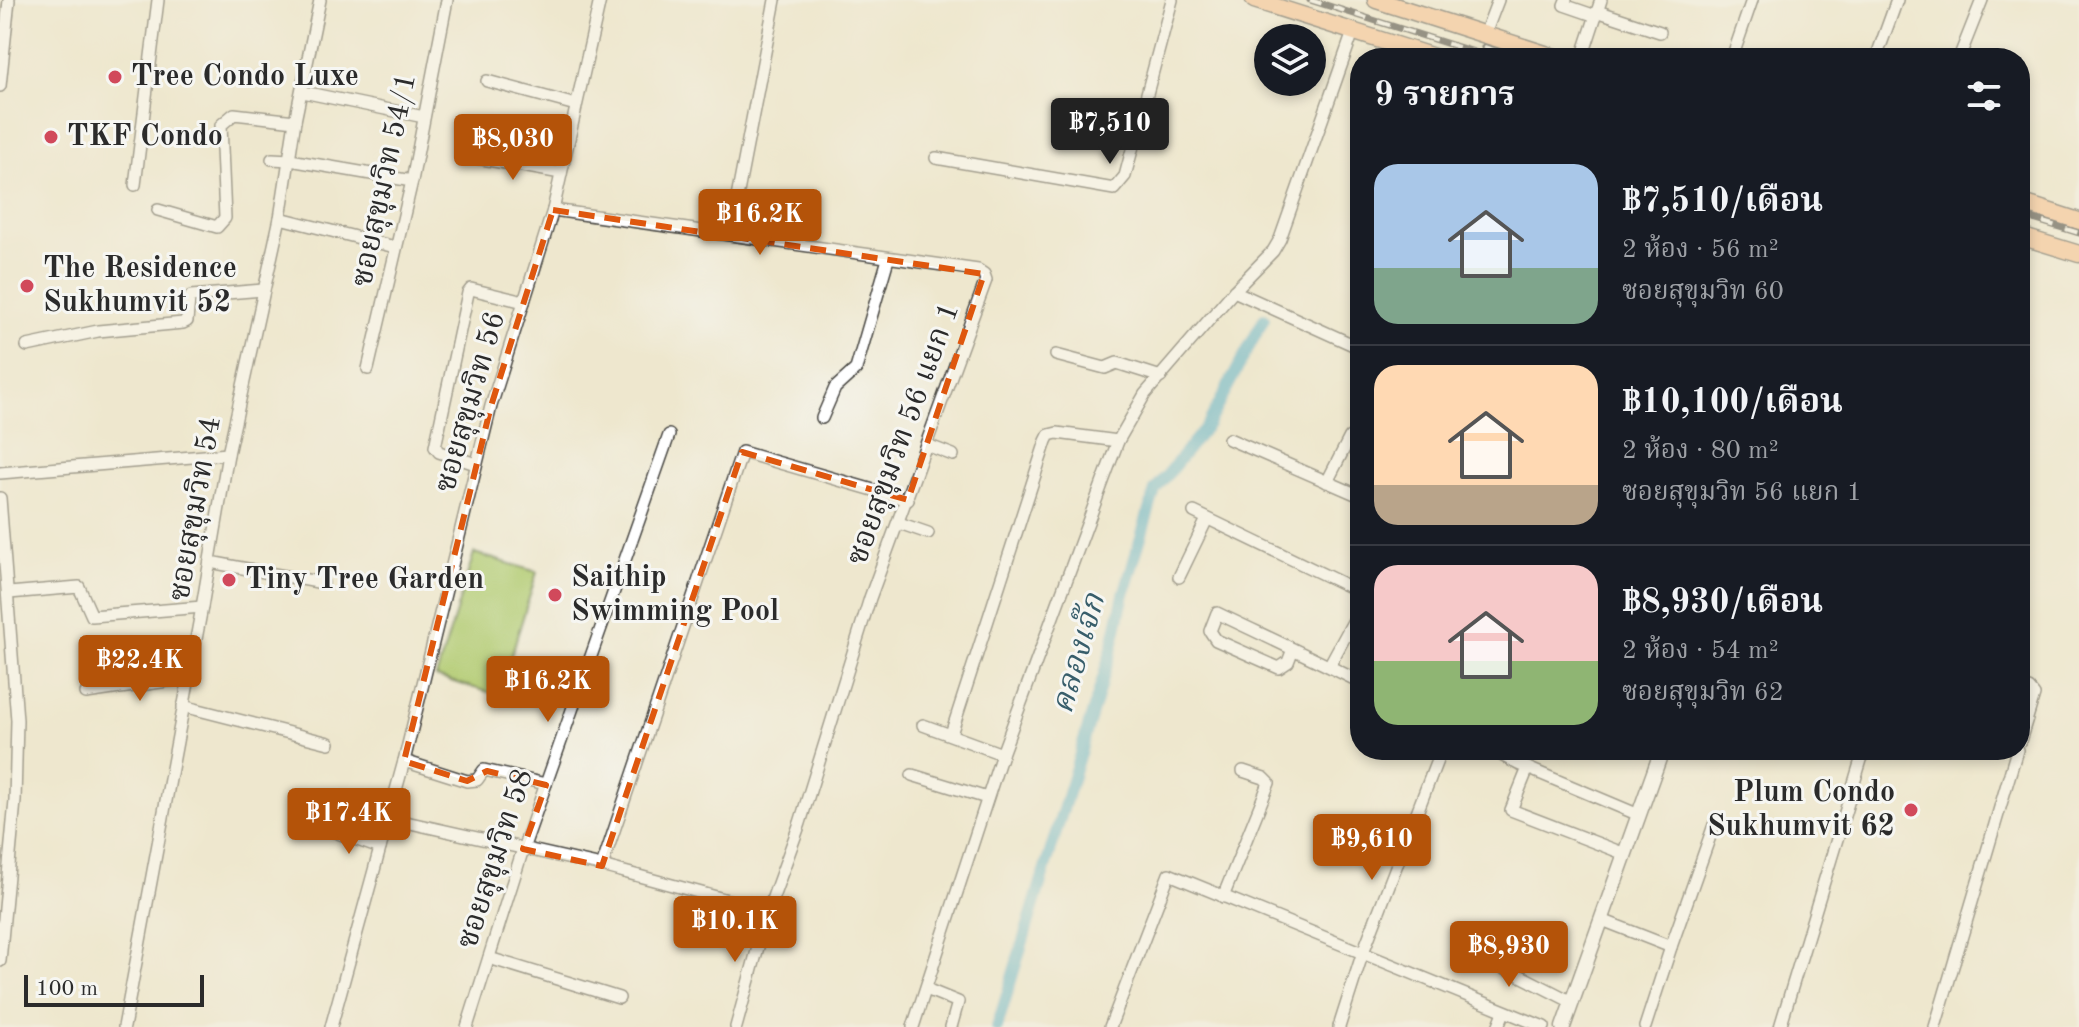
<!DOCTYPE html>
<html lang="th">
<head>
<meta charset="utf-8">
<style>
  :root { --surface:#171b24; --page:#242831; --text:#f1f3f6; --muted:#9ea1a6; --line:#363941; --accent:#b45309 }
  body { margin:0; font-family:"Old Standard TT","Noto Serif Thai",serif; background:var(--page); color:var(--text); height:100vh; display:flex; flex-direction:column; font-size:30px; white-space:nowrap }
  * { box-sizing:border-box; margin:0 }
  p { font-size:26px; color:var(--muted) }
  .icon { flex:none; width:44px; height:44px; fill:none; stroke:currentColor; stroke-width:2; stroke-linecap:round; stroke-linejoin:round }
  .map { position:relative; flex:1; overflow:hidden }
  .panel { position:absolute; left:1350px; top:48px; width:680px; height:712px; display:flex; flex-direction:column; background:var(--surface); border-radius:32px; box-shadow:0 4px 12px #0003 }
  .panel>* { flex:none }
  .buttons { position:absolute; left:1254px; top:24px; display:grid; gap:16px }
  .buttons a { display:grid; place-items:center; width:72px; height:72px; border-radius:50%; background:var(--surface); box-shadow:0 4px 12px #0003; font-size:40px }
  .scale { position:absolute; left:24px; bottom:20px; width:180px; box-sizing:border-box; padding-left:8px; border:4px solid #2b2b2b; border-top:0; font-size:22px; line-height:28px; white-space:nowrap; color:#2b2b2b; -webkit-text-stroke:6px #f6f6f2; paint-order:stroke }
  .price { position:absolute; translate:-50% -68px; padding:0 18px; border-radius:8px; background:var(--accent); color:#fff; font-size:26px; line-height:52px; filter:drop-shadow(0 2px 4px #0008) }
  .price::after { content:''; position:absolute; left:50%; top:48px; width:24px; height:18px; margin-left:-12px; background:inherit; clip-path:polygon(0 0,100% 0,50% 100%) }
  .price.selected { background:#222; color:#fff }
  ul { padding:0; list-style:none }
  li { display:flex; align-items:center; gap:24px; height:200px; padding:0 24px }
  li+li { border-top:2px solid var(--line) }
  li span { display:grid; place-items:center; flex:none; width:224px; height:160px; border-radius:24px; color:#555 }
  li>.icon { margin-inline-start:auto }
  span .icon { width:96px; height:96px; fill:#fffc; stroke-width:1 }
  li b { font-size:34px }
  h2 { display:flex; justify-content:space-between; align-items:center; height:96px; padding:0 24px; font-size:34px }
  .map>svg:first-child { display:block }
</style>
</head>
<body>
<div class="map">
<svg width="2079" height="1027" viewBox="0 0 2079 1027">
  <rect width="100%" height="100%" fill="#f6f6f2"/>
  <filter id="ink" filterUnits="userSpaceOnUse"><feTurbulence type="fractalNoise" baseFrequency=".0125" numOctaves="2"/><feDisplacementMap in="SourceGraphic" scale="16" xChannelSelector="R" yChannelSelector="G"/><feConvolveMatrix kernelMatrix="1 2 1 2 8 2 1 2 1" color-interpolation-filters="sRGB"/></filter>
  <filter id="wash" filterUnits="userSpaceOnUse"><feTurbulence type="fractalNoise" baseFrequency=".006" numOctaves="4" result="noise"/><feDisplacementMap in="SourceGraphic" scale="32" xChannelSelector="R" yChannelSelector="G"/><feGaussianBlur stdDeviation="1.8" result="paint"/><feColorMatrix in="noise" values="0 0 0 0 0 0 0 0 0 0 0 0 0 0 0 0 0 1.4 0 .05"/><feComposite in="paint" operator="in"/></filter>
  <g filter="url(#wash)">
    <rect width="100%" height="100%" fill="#eee7ce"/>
    <polygon fill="#b2cb71" stroke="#6e7b4e" stroke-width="2" points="474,553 537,572 499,695 436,677"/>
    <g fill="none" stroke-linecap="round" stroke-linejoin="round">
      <polyline stroke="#4cabcb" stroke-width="12" points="997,1027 1112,648 1124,594 1155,490 1208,424 1264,319"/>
    </g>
  </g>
  <g filter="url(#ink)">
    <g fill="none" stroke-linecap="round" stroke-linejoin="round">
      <defs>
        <g id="minor">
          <polyline points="1566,0 1564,5 1596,16"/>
          <polyline points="1597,11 1660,32"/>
          <polyline points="1485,34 1498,0"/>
          <polyline points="1582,58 1601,0"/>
          <polyline points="1732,58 1752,0"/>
          <polyline points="1876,58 1897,0"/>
          <polyline points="1959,58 1982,0"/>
          <polyline points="487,81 576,105"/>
          <polyline points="0,86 9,0"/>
          <polyline points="303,92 424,117"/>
          <polyline points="471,157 561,173"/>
          <polyline points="936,158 1114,189 1125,176 1172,0"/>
          <polyline points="272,159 290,160 412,181"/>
          <polyline points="135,185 158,0"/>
          <polyline points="158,210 217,227 225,218 221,125 234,114 295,121"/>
          <polyline points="553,210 978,270 984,274 986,280 870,598 800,823 768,911 736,1027"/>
          <polyline points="280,218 395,247"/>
          <polyline points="730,234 775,0"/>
          <polyline points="1234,291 1360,348"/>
          <polyline points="27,346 98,331 183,323 187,321 189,299 191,296 263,290"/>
          <polyline points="1056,355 1105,368 1117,363 1161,377"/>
          <polyline points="368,369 412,181 447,0"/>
          <polyline points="822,418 835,388 856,369 888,259"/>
          <polyline points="1229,439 1360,496"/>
          <polyline points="927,445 953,455"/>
          <polyline points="476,464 439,452 435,447 468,293 471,289 524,302"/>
          <polyline points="0,473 228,454"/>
          <polyline points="1327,482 1350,437"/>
          <polyline points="0,498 17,720 15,801 0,961"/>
          <polyline points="1194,512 1360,592"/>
          <polyline points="899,523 928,533"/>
          <polyline points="210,562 323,583"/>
          <polyline points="1179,577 1207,519"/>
          <polyline points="2020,584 2020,594"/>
          <polyline points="9,593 79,587 92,616 202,607"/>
          <path d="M1293,649L1288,662L1279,668L1216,640L1210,631L1217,613C1265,636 1313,658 1360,682"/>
          <polyline points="1329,666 1360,609"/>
          <polyline points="2020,687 2029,689 2034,695 2020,741"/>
          <polyline points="86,693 188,678"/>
          <polyline points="183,706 329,743"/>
          <polyline points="923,725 1002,754"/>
          <polyline points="951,734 1046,441 1049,435 1057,433 1118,441"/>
          <polyline points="1492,750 1518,764 1639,815"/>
          <polyline points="404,761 467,781 477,780 484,770 546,784"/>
          <polyline points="1528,768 1511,810 1625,854"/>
          <polyline points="912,775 987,798"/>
          <polyline points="388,818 602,866 768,911"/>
          <polyline points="329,830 380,848"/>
          <polyline points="602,866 742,452 908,500"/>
          <polyline points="1223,897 1269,783 1264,778 1243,771"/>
          <polyline points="1602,920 1671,947 1714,825"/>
          <polyline points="1460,949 1519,975 1572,1002"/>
          <polyline points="489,958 619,998"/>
          <polyline points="926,989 958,1002 951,1027"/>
          <polyline points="124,1027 202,607 228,454 280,218 295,121 320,0"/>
          <polyline points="331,1027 404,761 491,406 553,210 600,0"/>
          <polyline points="467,1027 523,849 669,435"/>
          <polyline points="913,1027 1002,754 1118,441 1145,394 1234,291 1273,251 1280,239 1353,32"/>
          <polyline points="1110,1027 1169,874 1544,1027"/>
          <polyline points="1339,1027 1362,955 1441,750"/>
          <polyline points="1498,1027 1504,1012"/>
          <polyline points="1645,1027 1671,947"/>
          <polyline points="1780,1027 1864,750"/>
          <polyline points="1935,1027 2017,750"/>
        </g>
        <polyline id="tertiary" points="1563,1027 1662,750"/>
        <g id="primary">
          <polyline points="1254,0 1437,58"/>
          <polyline points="1376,0 1558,58"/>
          <polyline points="2020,202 2079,221"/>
          <polyline points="2020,236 2079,254"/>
        </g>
      </defs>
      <use href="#minor" stroke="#484743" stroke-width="14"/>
      <use href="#tertiary" stroke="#484743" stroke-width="17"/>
      <use href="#primary" stroke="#484743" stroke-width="19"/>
      <use href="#minor" stroke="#fff" stroke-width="11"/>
      <use href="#tertiary" stroke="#fff" stroke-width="14"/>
      <use href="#primary" stroke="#fabc8b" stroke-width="16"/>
      <defs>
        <g id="rail">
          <polyline points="1310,0 1493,58"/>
          <polyline points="1484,47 1519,58"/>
          <polyline points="2020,215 2079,233"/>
        </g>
      </defs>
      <use href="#rail" stroke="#2b2b2b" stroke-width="7"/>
      <use href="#rail" stroke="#f6f6f2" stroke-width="4" stroke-dasharray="12" stroke-linecap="butt"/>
    </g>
  </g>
  <path d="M0 0H2079V1027H0ZM553,210L984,274L908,500L742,452L602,866L523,849L546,785L487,771L467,781L404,761L491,406Z" fill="#eee7ce" fill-opacity=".55" fill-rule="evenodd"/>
  <path fill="none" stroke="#df570e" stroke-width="6" stroke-dasharray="16 10" stroke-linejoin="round" d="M553,210L984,274L908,500L742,452L602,866L523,849L546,785L487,771L467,781L404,761L491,406Z"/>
  <g fill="#d1495b" stroke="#f6f6f2" stroke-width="3">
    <circle cx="115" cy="77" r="8"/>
    <circle cx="51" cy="137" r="8"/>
    <circle cx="27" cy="286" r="8"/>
    <circle cx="229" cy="580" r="8"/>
    <circle cx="555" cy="595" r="8"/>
    <circle cx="1911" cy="810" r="8"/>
  </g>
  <g text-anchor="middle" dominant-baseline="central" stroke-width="6" stroke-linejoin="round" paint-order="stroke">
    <g font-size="30" font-weight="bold" fill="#2b2b2b" stroke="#f6f6f2" text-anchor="start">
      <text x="131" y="77">Tree Condo Luxe</text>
      <text x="67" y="137">TKF Condo</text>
      <text x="43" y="269">The Residence<tspan x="43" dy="34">Sukhumvit 52</tspan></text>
      <text x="571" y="578">Saithip<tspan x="571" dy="34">Swimming Pool</tspan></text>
      <text x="245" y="580">Tiny Tree Garden</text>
      <text x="1895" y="793" text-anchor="end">Plum Condo<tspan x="1895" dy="34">Sukhumvit 62</tspan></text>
    </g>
    <g font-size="30" fill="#2b2b2b" stroke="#f6f6f2">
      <text transform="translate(385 180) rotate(-78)">ซอยสุขุมวิท 54/1</text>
      <text transform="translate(471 402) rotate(-74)">ซอยสุขุมวิท 56</text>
      <text transform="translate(904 434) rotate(-70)">ซอยสุขุมวิท 56 แยก 1</text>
      <text transform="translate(196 509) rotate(-80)">ซอยสุขุมวิท 54</text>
      <text transform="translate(496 859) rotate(-72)">ซอยสุขุมวิท 58</text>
    </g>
    <g font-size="32" font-style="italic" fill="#385e6b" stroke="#f6f6f2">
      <text transform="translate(1080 654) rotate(-74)">คลองเจ๊ก</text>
    </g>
  </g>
</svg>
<div class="buttons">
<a><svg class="icon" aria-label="layers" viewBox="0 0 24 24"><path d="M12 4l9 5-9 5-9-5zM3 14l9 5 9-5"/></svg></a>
</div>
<div class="scale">100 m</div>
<b class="price selected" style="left:1110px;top:166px">฿7,510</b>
<b class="price" style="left:513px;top:182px">฿8,030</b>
<b class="price" style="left:760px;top:257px">฿16.2K</b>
<b class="price" style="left:140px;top:703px">฿22.4K</b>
<b class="price" style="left:548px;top:724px">฿16.2K</b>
<b class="price" style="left:349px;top:856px">฿17.4K</b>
<b class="price" style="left:1372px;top:882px">฿9,610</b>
<b class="price" style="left:735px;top:964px">฿10.1K</b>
<b class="price" style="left:1509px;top:989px">฿8,930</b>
<section class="panel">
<h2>9 รายการ<svg class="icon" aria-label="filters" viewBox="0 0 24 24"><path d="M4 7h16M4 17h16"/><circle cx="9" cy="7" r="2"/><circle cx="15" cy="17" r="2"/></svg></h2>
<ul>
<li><span style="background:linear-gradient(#a9c7e8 65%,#7fa58c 0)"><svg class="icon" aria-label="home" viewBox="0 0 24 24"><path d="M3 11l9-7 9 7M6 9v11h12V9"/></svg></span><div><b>฿7,510/เดือน</b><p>2 ห้อง · 56 m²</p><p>ซอยสุขุมวิท 60</p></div></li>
<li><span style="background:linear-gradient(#ffd9b3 75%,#b9a48a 0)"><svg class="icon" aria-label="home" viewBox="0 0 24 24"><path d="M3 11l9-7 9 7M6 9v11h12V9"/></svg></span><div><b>฿10,100/เดือน</b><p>2 ห้อง · 80 m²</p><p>ซอยสุขุมวิท 56 แยก 1</p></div></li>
<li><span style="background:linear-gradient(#f6c9c9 60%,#8fb573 0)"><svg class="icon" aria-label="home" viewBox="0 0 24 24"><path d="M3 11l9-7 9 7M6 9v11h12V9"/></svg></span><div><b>฿8,930/เดือน</b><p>2 ห้อง · 54 m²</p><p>ซอยสุขุมวิท 62</p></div></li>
</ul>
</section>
</div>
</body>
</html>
